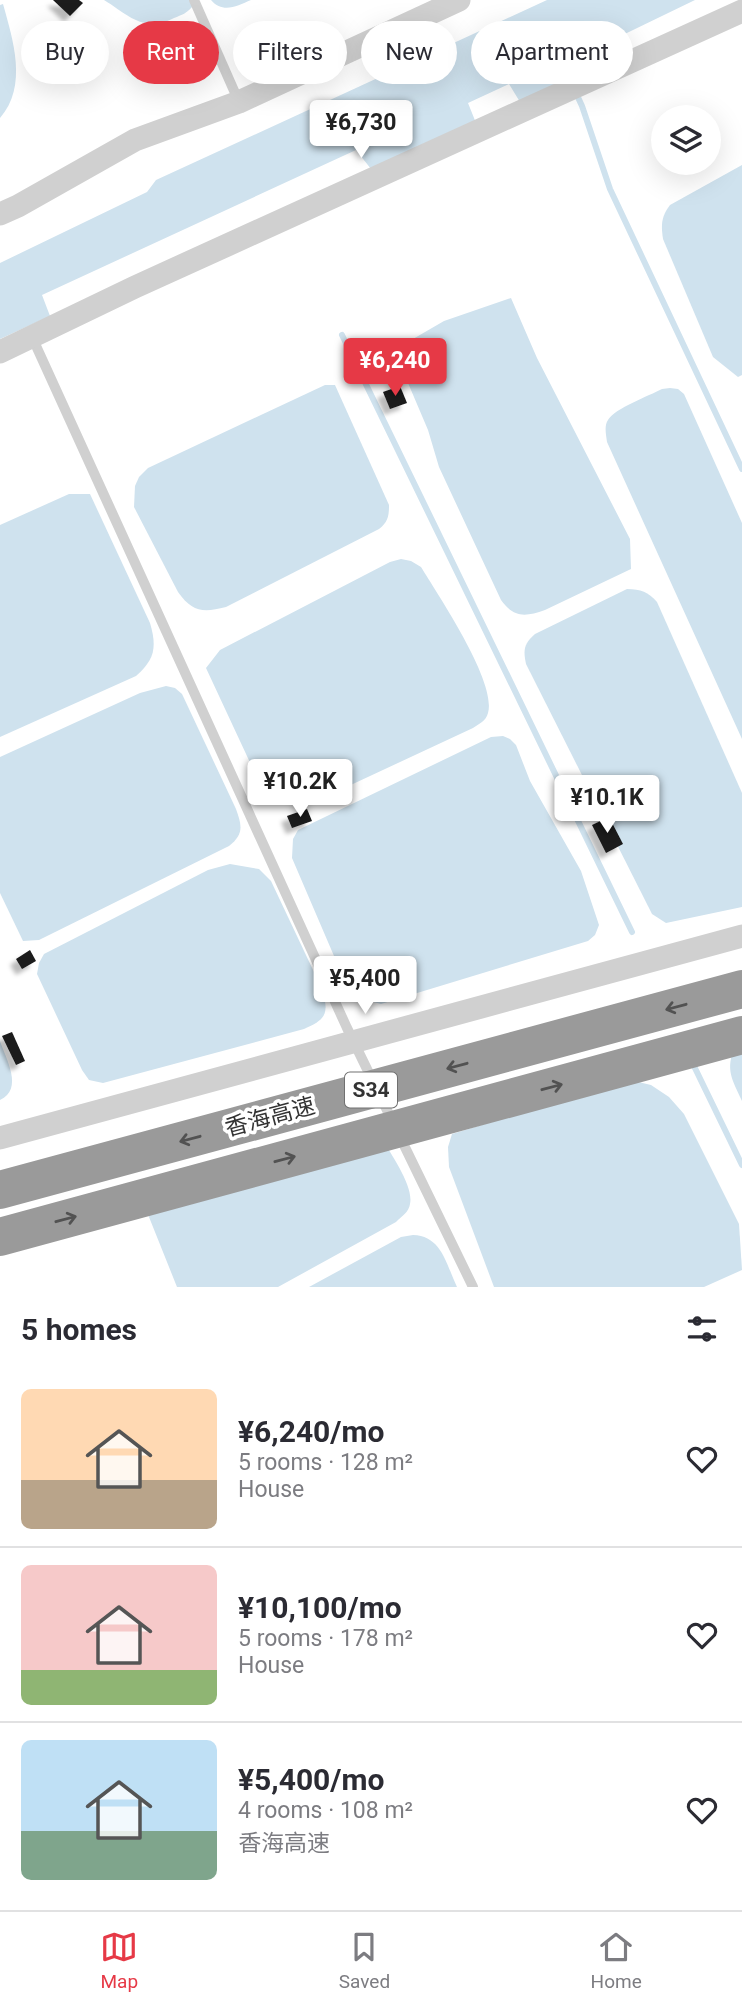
<!DOCTYPE html>
<html lang="en">
<head>
<meta charset="utf-8">
<style>
  :root { --surface:#fff; --page:#f7f7f7; --text:#2b2b33; --muted:#7c7c81; --line:#e1e1e2; --accent:#e63946 }
  body { margin:0; font-family:Roboto,"Noto Sans SC",sans-serif; background:var(--page); color:var(--text); height:100vh; display:flex; flex-direction:column; font-size:26px; white-space:nowrap }
  * { box-sizing:border-box; margin:0 }
  p { font-size:23px; color:var(--muted) }
  .icon { flex:none; width:38px; height:38px; fill:none; stroke:currentColor; stroke-width:2; stroke-linecap:round; stroke-linejoin:round }
  .map { position:relative; height:1287px; overflow:hidden }
  .drawer { display:flex; flex-direction:column; background:var(--surface); flex:1 }
  .drawer>* { flex:none }
  .banner { position:absolute; left:21px; top:21px; width:700px; height:63px; display:flex; gap:14px }
  .buttons { position:absolute; left:651px; top:105px; display:grid; gap:14px }
  .buttons a { display:grid; place-items:center; width:70px; height:70px; border-radius:50%; background:var(--surface); box-shadow:0 7px 28px #0002; font-size:35px }
  .price { position:absolute; translate:-50% -60px; padding:0 16px; border-radius:7px; background:#fff; color:#222; font-size:23px; line-height:46px; filter:drop-shadow(0 2px 4px #0008) }
  .price::after { content:''; position:absolute; left:50%; top:42px; width:21px; height:16px; margin-left:-10px; background:inherit; clip-path:polygon(0 0,100% 0,50% 100%) }
  .price.selected { background:var(--accent); color:#fff }
  ul { padding:0; list-style:none }
  li { display:flex; align-items:center; gap:21px; height:175px; padding:0 21px }
  li+li { border-top:2px solid var(--line) }
  li span { display:grid; place-items:center; flex:none; width:196px; height:140px; border-radius:10px; color:#555 }
  li>.icon { margin-inline-start:auto }
  span .icon { width:84px; height:84px; fill:#fffc; stroke-width:1 }
  li b { font-size:30px }
  h2 { display:flex; justify-content:space-between; align-items:center; height:84px; padding:0 21px; font-size:30px }
  .chip { padding:0 24px; border-radius:32px; background:var(--surface); box-shadow:0 7px 28px #0002; font-size:24px; line-height:63px }
  .chip.selected { background:var(--accent); color:#fff }
  .tabs { display:flex; justify-content:space-around; align-items:center; height:98px; border-top:2px solid var(--line); background:var(--surface); font-size:19px; color:var(--muted) }
  .tabs a { display:grid; justify-items:center; gap:4px }
  .tabs .selected { color:var(--accent) }
  .map>svg:first-child { display:block }
</style>
</head>
<body>
<div class="map">
<svg width="742" height="1287" viewBox="0 0 742 1287">
  <defs>
    <filter id="shadow"><feDropShadow dx="-6" dy="6" stdDeviation="2" flood-color="#0004"/></filter>
  </defs>
  <rect width="100%" height="100%" fill="#fff"/>
  <g fill="#cfe2ee">
    <path d="M104,0H192V7C187,13 182,15 174,18C143,33 130,16 104,0Z"/>
    <path d="M211,0H251C237,6 223,14 211,0Z"/>
    <polygon points="547,0 695,0 567,62 573,75 520,102 509,84 468,103 476,123 371,169 356,150 42,295 50,316 0,339 0,263 147,192 156,180"/>
    <path d="M3,4C13,40 28,86 0,118V5Z"/>
    <path d="M742,165V375L738,377L713,357L663,239C661,225 661,217 670,205Z"/>
    <path d="M511,298L537,358L630,539L631,569L545,610C525,617 514,618 501,600L439,467L428,430L394,350L444,321Z"/>
    <path d="M325,385H335L389,505C389,516 388,522 379,529L226,607C203,613 192,612 178,592L134,507L135,486L139,477L148,468Z"/>
    <path d="M670,388L678,389L684,394L742,523V739L607,442C606,434 604,426 608,420C615,408 649,396 662,389Z"/>
    <path d="M69,494H90L150,623C157,647 155,659 136,676L0,737V525Z"/>
    <path d="M401,559L411,561L421,567C438,595 497,682 488,713C486,721 479,724 473,728L325,797L312,795L279,805L267,799L206,668L220,650L390,562Z"/>
    <path d="M627,589C641,589 648,592 657,602L742,793V907L666,923L652,914L526,664C523,649 524,644 535,634Z"/>
    <path d="M166,686L175,688L182,694L236,809C242,826 244,834 229,846L39,940L23,941L0,893V757L140,693Z"/>
    <polygon points="503,736 510,739 516,745 530,781 581,871 599,925 595,935 588,941 381,1004 366,1000 346,984 292,858 293,839 298,830 491,737"/>
    <path d="M230,864L259,869L271,881L322,989C329,1013 327,1019 304,1029L103,1083L89,1080L82,1070L37,974L39,963L44,954L208,870Z"/>
    <path d="M0,1041C6,1059 24,1089 0,1100Z"/>
    <path d="M742,1044V1101C732,1079 725,1070 735,1046Z"/>
    <polygon points="630,1080 651,1085 669,1097 684,1114 739,1224 742,1270 704,1287 494,1287 449,1167 448,1147 452,1134"/>
    <path d="M383,1140C391,1155 414,1186 410,1204C409,1212 402,1216 396,1222L278,1287H177L145,1207Z"/>
    <path d="M413,1235C442,1236 446,1264 457,1287H309L401,1237Z"/>
  </g>
  <g fill="none" stroke-linecap="round" stroke-linejoin="round">
    <g stroke="#cfe2ee" stroke-width="6">
      <polyline points="576,93 582,106 610,189 742,469"/>
      <polyline points="342,335 632,932"/>
      <polyline points="693,1064 742,1165"/>
    </g>
  </g>
  <g fill="#1a1a1a" filter="url(#shadow)">
    <polygon points="53,0 79,0 83,3 70,16"/>
    <polygon points="400,386 407,403 390,409 383,392"/>
    <polygon points="307,809 312,821 292,828 287,816"/>
    <polygon points="609,817 623,844 606,853 592,825"/>
    <polygon points="30,950 36,961 22,969 16,959"/>
    <polygon points="12,1032 25,1061 16,1065 2,1036"/>
  </g>
  <g fill="none" stroke-linecap="round" stroke-linejoin="round">
    <g stroke="#d0d0d0" stroke-width="10">
      <polyline points="194,0 239,102"/>
      <polyline points="32,337 347,1028 473,1287"/>
    </g>
    <g stroke="#d0d0d0" stroke-width="23">
      <polyline points="0,214 18,206 135,140 239,102 459,0"/>
      <polyline points="0,352 135,287 742,11"/>
      <polyline points="0,1138 742,936"/>
    </g>
    <g stroke="#9a9a9a" stroke-width="38">
      <polyline points="0,1190 742,989"/>
      <polyline points="0,1237 742,1035"/>
    </g>
  </g>
  <defs><path id="oneway-shaft" d="M-6 0H5M1.5-3L5.5 0L1.5 3" fill="none" stroke-width="1.6" stroke-linecap="round" stroke-linejoin="round" transform="scale(1.75)"/></defs>
  <g stroke="#525252">
    <use href="#oneway-shaft" transform="translate(676 1007) rotate(165)"/>
    <use href="#oneway-shaft" transform="translate(457 1066) rotate(165)"/>
    <use href="#oneway-shaft" transform="translate(552 1087) rotate(-15)"/>
    <use href="#oneway-shaft" transform="translate(190 1139) rotate(165)"/>
    <use href="#oneway-shaft" transform="translate(285 1159) rotate(-15)"/>
    <use href="#oneway-shaft" transform="translate(66 1219) rotate(-15)"/>
  </g>
  <g text-anchor="middle" dominant-baseline="central" stroke-width="7" stroke-linejoin="round" paint-order="stroke">
    <rect fill="#fff" stroke="#707070" stroke-width="2" x="345" y="1072.5" width="52" height="35" rx="5"/>
    <g font-size="21" font-weight="bold" fill="#333">
      <text x="371" y="1090">S34</text>
    </g>
    <g font-size="23" fill="#333" stroke="#fff">
      <text transform="translate(270 1117) rotate(-15)">香海高速</text>
    </g>
  </g>
</svg>
<div class="buttons">
<a><svg class="icon" aria-label="layers" viewBox="0 0 24 24"><path d="M12 4l9 5-9 5-9-5zM3 14l9 5 9-5"/></svg></a>
</div>
<b class="price" style="left:361px;top:160px">¥6,730</b>
<b class="price selected" style="left:395px;top:398px">¥6,240</b>
<b class="price" style="left:300px;top:819px">¥10.2K</b>
<b class="price" style="left:607px;top:835px">¥10.1K</b>
<b class="price" style="left:365px;top:1016px">¥5,400</b>
<div class="banner">
<a class="chip">Buy</a>
<a class="chip selected">Rent</a>
<a class="chip">Filters</a>
<a class="chip">New</a>
<a class="chip">Apartment</a>
</div>
</div>
<section class="drawer">
<h2>5 homes<svg class="icon" aria-label="filters" viewBox="0 0 24 24"><path d="M4 7h16M4 17h16"/><circle cx="9" cy="7" r="2"/><circle cx="15" cy="17" r="2"/></svg></h2>
<ul>
<li><span style="background:linear-gradient(#ffd9b3 65%,#b9a48a 0)"><svg class="icon" aria-label="home" viewBox="0 0 24 24"><path d="M3 11l9-7 9 7M6 9v11h12V9"/></svg></span><div><b>¥6,240/mo</b><p>5 rooms · 128 m²</p><p>House</p></div><svg class="icon" aria-label="heart" viewBox="0 0 24 24"><path d="M12 20l-8-8c-3-5 5-10 8-4 3-6 11-1 8 4z"/></svg></li>
<li><span style="background:linear-gradient(#f6c9c9 75%,#8fb573 0)"><svg class="icon" aria-label="home" viewBox="0 0 24 24"><path d="M3 11l9-7 9 7M6 9v11h12V9"/></svg></span><div><b>¥10,100/mo</b><p>5 rooms · 178 m²</p><p>House</p></div><svg class="icon" aria-label="heart" viewBox="0 0 24 24"><path d="M12 20l-8-8c-3-5 5-10 8-4 3-6 11-1 8 4z"/></svg></li>
<li><span style="background:linear-gradient(#bfe0f5 65%,#7fa58c 0)"><svg class="icon" aria-label="home" viewBox="0 0 24 24"><path d="M3 11l9-7 9 7M6 9v11h12V9"/></svg></span><div><b>¥5,400/mo</b><p>4 rooms · 108 m²</p><p>香海高速</p></div><svg class="icon" aria-label="heart" viewBox="0 0 24 24"><path d="M12 20l-8-8c-3-5 5-10 8-4 3-6 11-1 8 4z"/></svg></li>
</ul>
</section>
<nav class="tabs">
<a class="selected"><svg class="icon" aria-label="map" viewBox="0 0 24 24"><path d="M3 6l6-2 6 2 6-2v14l-6 2-6-2-6 2zM9 4v14M15 6v14"/></svg>Map</a>
<a><svg class="icon" aria-label="saved" viewBox="0 0 24 24"><path d="M7 4h10v16l-5-4-5 4z"/></svg>Saved</a>
<a><svg class="icon" aria-label="home" viewBox="0 0 24 24"><path d="M3 11l9-7 9 7M6 9v11h12V9"/></svg>Home</a>
</nav>
</body>
</html>
